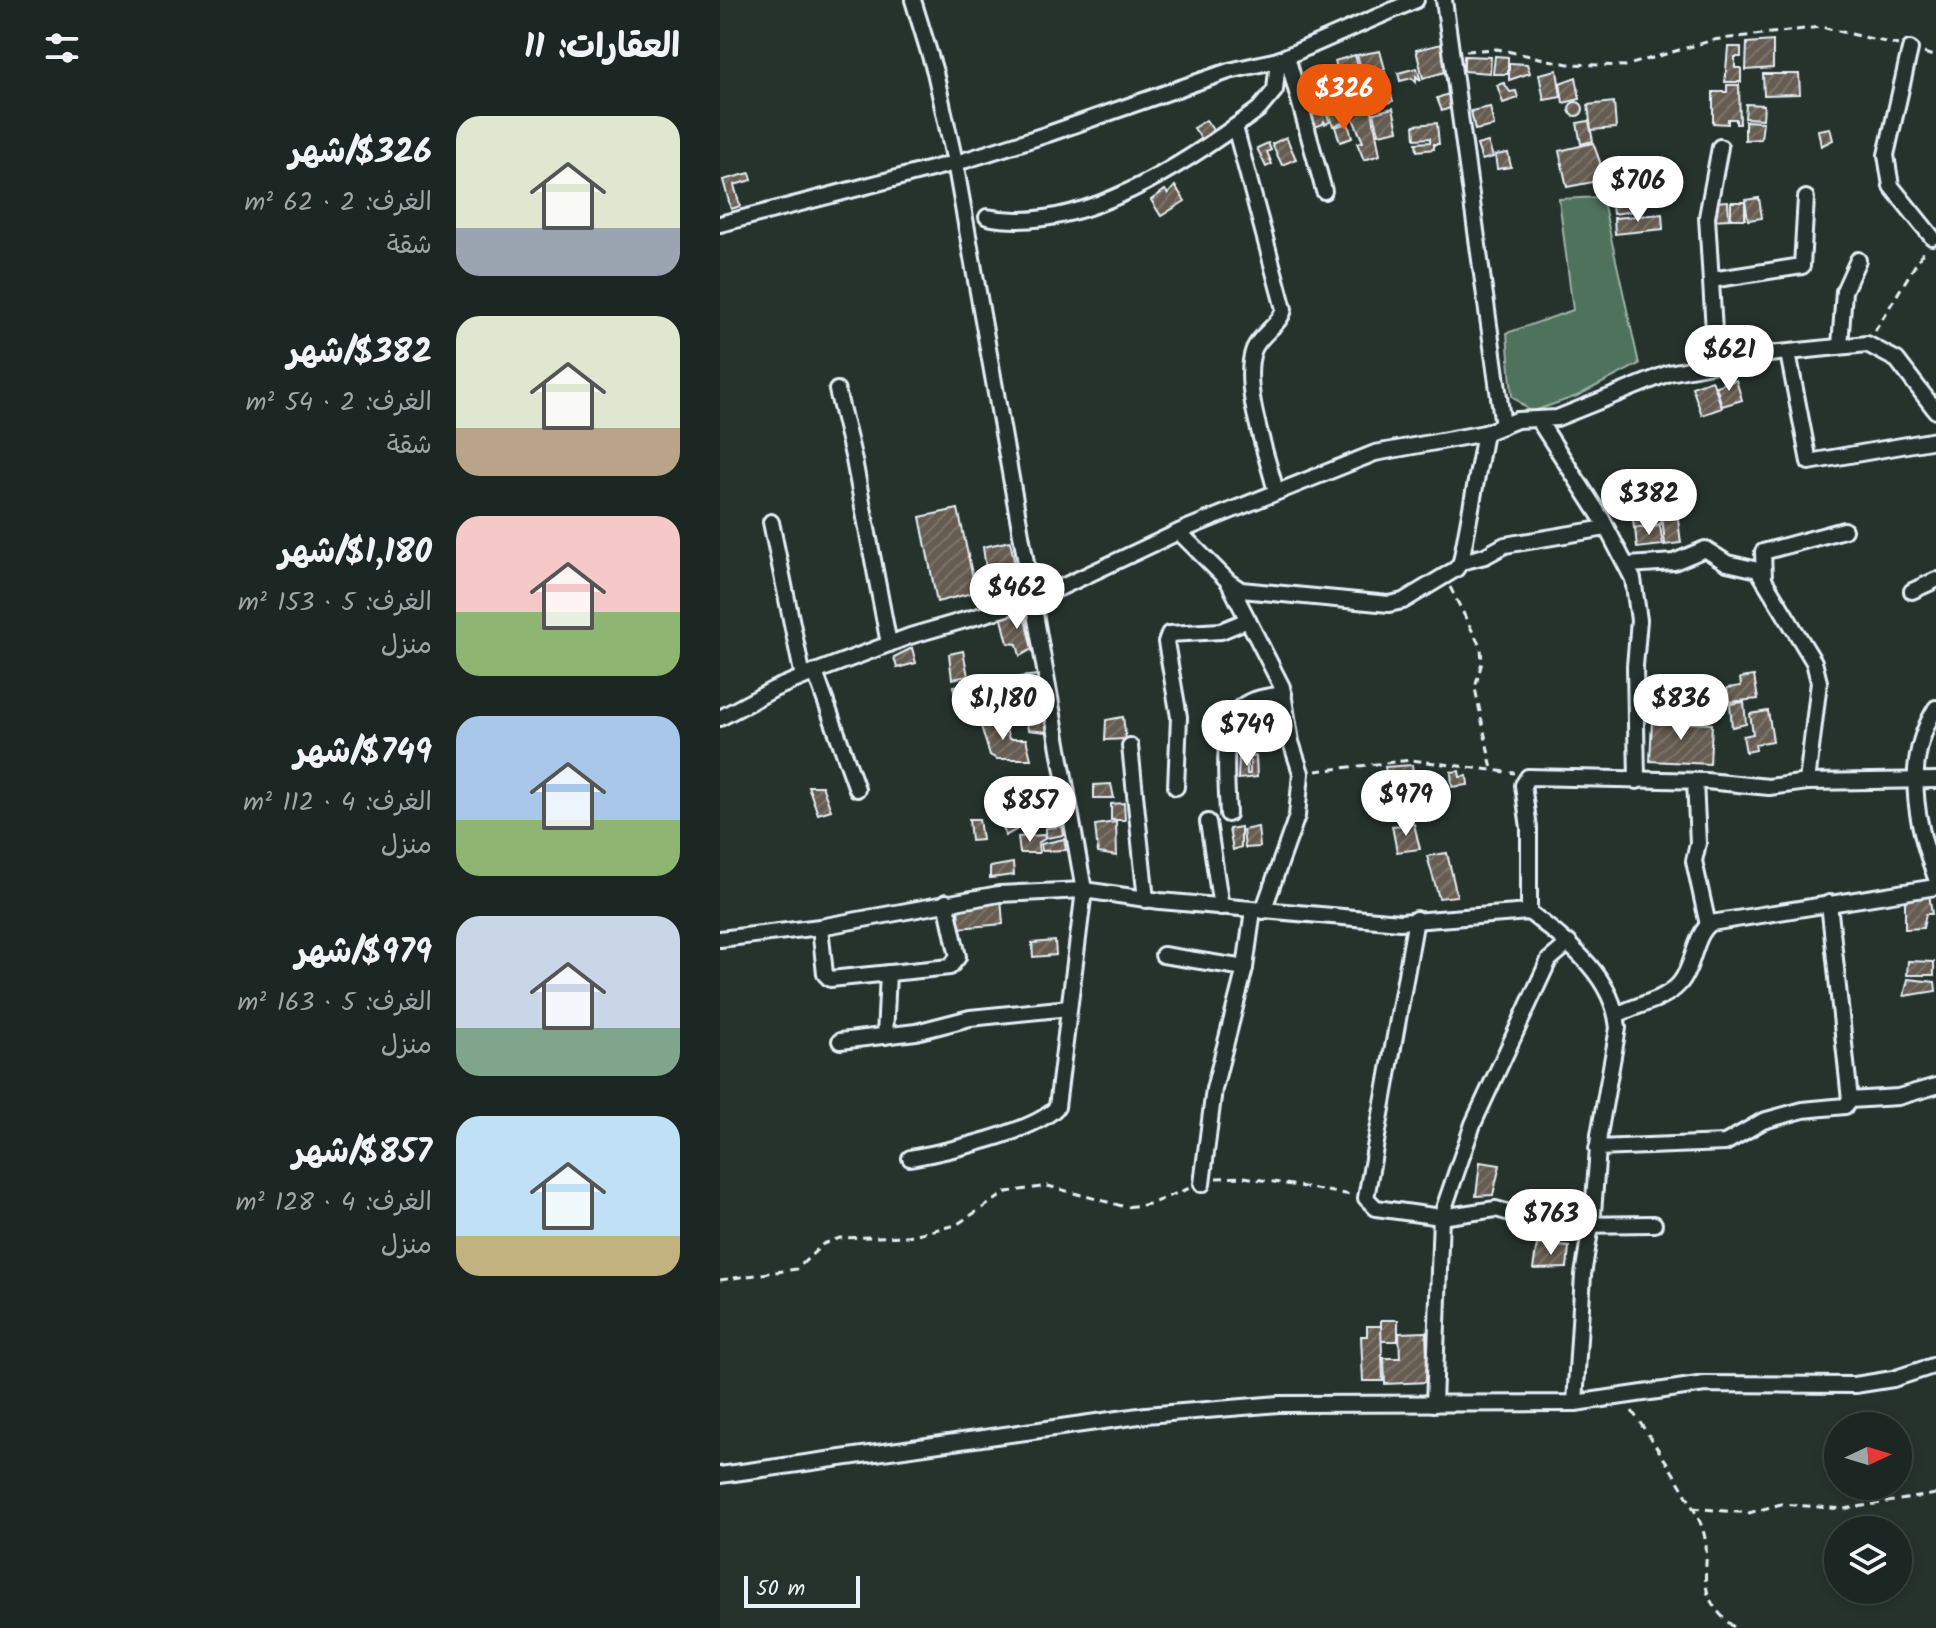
<!DOCTYPE html>
<html lang="ar">
<head>
<meta charset="utf-8">
<style>
  :root { --surface:#1c2622; --page:#252e2a; --text:#f1f3f6; --muted:#a0a5a5; --line:#3a4340; --accent:#ea580c }
  body { margin:0; font-family:Kalam,"Playpen Sans Arabic",sans-serif; background:var(--page); color:var(--text); direction:rtl; height:100vh; display:flex; flex-direction:column; font-size:30px; white-space:nowrap }
  * { box-sizing:border-box; margin:0 }
  p { font-size:26px; color:var(--muted) }
  .icon { flex:none; width:44px; height:44px; fill:none; stroke:currentColor; stroke-width:2; stroke-linecap:round; stroke-linejoin:round }
  .map { position:relative; flex:1; overflow:hidden; direction:ltr }
  .side { display:flex; flex-direction:column; background:var(--surface); width:720px }
  .side>* { flex:none }
  .needle { width:52px; rotate:86deg }
  .tools { position:absolute; left:1104px; top:1412px; display:grid; gap:16px }
  .tools a { display:grid; place-items:center; width:88px; height:88px; border-radius:50%; background:var(--surface); box-shadow:0 4px 12px #0003,0 0 0 2px var(--line); font-size:40px }
  .scale { position:absolute; left:24px; bottom:20px; width:116px; box-sizing:border-box; padding-left:8px; border:4px solid #e8f1f8; border-top:0; font-size:22px; line-height:28px; white-space:nowrap; color:#e8f1f8; -webkit-text-stroke:6px #26332d; paint-order:stroke }
  .price { position:absolute; translate:-50% -68px; padding:0 18px; border-radius:28px; background:#fff; color:#222; font-size:26px; line-height:52px; filter:drop-shadow(0 2px 4px #0008) }
  .price::after { content:''; position:absolute; left:50%; top:48px; width:24px; height:18px; margin-left:-12px; background:inherit; clip-path:polygon(0 0,100% 0,50% 100%) }
  .price.active { background:var(--accent); color:#fff }
  ul { padding:0; list-style:none }
  li { display:flex; align-items:center; gap:24px; height:200px; padding:0 40px }
  li span { display:grid; place-items:center; flex:none; width:224px; height:160px; border-radius:24px; color:#555 }
  li>.icon { margin-inline-start:auto }
  span .icon { width:96px; height:96px; fill:#fffc; stroke-width:1 }
  li b { font-size:34px }
  h2 { display:flex; justify-content:space-between; align-items:center; height:96px; padding:0 40px; font-size:34px }
  main { display:flex; flex:1; min-height:0 }
  .map>svg:first-child { display:block }
</style>
</head>
<body>
<main>
<div class="map">
<svg width="1216" height="1628" viewBox="0 0 1216 1628">
  <defs>
    <pattern id="building-hatch" width="6" height="6" patternUnits="userSpaceOnUse" patternTransform="scale(2)"><rect width="6" height="6" fill="#665c51"/><path d="M-1 1l2-2M0 6l6-6M5 7l2-2" fill="none" stroke="#7c746b"/></pattern>
  </defs>
  <rect width="100%" height="100%" fill="#26332d"/>
  <filter id="ink" filterUnits="userSpaceOnUse"><feTurbulence type="fractalNoise" baseFrequency=".0125" numOctaves="2"/><feDisplacementMap in="SourceGraphic" scale="16" xChannelSelector="R" yChannelSelector="G"/><feConvolveMatrix kernelMatrix="1 2 1 2 8 2 1 2 1" color-interpolation-filters="sRGB"/></filter>
  <g filter="url(#ink)">
    <polygon fill="#50725d" stroke="#9cb2aa" stroke-width="2" points="882,197 919,364 857,396 811,412 792,396 787,333 853,310 839,199"/>
    <g fill="url(#building-hatch)" stroke="#e8f1f8" stroke-width="2">
      <polygon points="1053,41 1053,68 1026,70 1027,43"/>
      <polygon points="722,44 729,71 703,78 696,50"/>
      <polygon points="1008,47 1021,47 1021,57 1015,57 1015,68 1021,68 1021,82 1005,82"/>
      <polygon points="660,51 665,69 644,77 637,55"/>
      <polygon points="635,55 647,97 628,103 615,61"/>
      <polygon points="744,56 771,57 770,73 744,71"/>
      <polygon points="775,56 788,57 788,74 773,74"/>
      <polygon points="789,63 807,64 810,73 789,80"/>
      <polygon points="697,68 701,81 696,76 696,82 692,78 680,81 678,73"/>
      <polygon points="837,70 841,97 824,100 819,74"/>
      <polygon points="665,72 669,86 650,92 645,78"/>
      <polygon points="1043,74 1079,74 1080,94 1044,95"/>
      <polygon points="856,77 860,99 843,103 840,83"/>
      <polygon points="614,79 621,103 607,107 606,92 603,93 600,84"/>
      <polygon points="784,83 790,92 796,91 798,98 783,103 777,85"/>
      <polygon points="1007,85 1019,85 1020,124 1016,124 1016,119 1008,119 1008,124 993,123 993,92 1007,92"/>
      <polygon points="669,88 673,101 654,108 649,94"/>
      <polygon points="734,92 735,106 722,111 717,98"/>
      <polygon points="650,100 660,155 644,160 637,143 643,142 628,107"/>
      <circle cx="856" cy="109" r="7"/>
      <polygon points="894,102 896,128 871,130 868,105"/>
      <polygon points="1026,104 1044,105 1043,119 1025,118"/>
      <polygon points="770,107 774,126 755,130 751,111"/>
      <polygon points="624,108 626,112 622,114 628,121 613,126 609,112"/>
      <polygon points="673,108 678,130 659,134 654,113"/>
      <polygon points="605,110 610,122 605,124 604,120 603,124 592,128 588,116"/>
      <polygon points="486,120 493,130 482,140 474,128"/>
      <polygon points="869,121 873,141 861,144 857,123"/>
      <polygon points="1025,121 1043,122 1041,139 1025,140"/>
      <polygon points="628,123 632,138 620,142 615,127"/>
      <polygon points="717,123 719,144 714,144 714,149 697,151 696,143 710,142 710,138 695,139 694,125"/>
      <polygon points="1110,128 1113,140 1101,146 1098,130"/>
      <polygon points="566,137 576,159 562,165 552,144"/>
      <polygon points="768,142 773,157 762,160 757,145"/>
      <polygon points="548,143 551,150 547,152 552,164 546,167 537,148"/>
      <polygon points="873,143 880,162 878,181 847,187 839,151"/>
      <polygon points="788,153 791,167 777,169 775,155"/>
      <polygon points="30,173 32,180 14,185 20,206 11,209 3,180"/>
      <polygon points="455,186 465,201 441,216 431,200 445,190 448,194"/>
      <polygon points="912,196 914,211 893,214 891,199"/>
      <polygon points="1039,198 1042,218 1028,220 1025,200"/>
      <polygon points="1008,201 1009,219 992,220 992,202"/>
      <rect x="1011" y="202" width="14" height="17"/>
      <polygon points="942,214 943,229 895,234 894,218"/>
      <polygon points="992,380 1002,408 982,415 972,387"/>
      <polygon points="1016,380 1022,400 1002,406 996,386"/>
      <polygon points="935,482 938,505 919,508 915,486"/>
      <polygon points="912,488 918,510 901,514 896,492"/>
      <polygon points="956,504 961,543 945,545 941,505"/>
      <polygon points="939,508 941,524 914,528 912,512"/>
      <polygon points="238,509 256,592 217,602 200,517"/>
      <polygon points="940,526 943,545 917,548 915,528"/>
      <polygon points="290,541 299,582 269,591 263,547"/>
      <polygon points="303,611 312,649 300,656 297,644 288,643 281,615"/>
      <polygon points="192,648 196,663 177,668 174,657"/>
      <polygon points="243,651 248,676 232,679 229,654"/>
      <polygon points="318,675 325,716 328,732 308,730 300,677"/>
      <polygon points="1034,676 1038,699 1009,702 1007,688 1021,686 1020,678"/>
      <polygon points="251,684 255,702 237,702 233,686"/>
      <polygon points="1024,702 1026,724 1012,727 1010,704"/>
      <polygon points="1048,711 1053,741 1035,744 1036,750 1026,752 1023,736 1033,734 1030,714"/>
      <polygon points="282,716 289,739 306,739 311,759 277,759 270,755 260,723"/>
      <polygon points="403,717 406,739 385,740 386,720"/>
      <polygon points="932,721 992,724 990,764 930,761"/>
      <polygon points="536,756 537,777 518,779 519,757 527,757 527,774 530,774 530,757"/>
      <polygon points="692,765 694,780 668,782 665,767"/>
      <polygon points="739,771 740,777 747,776 748,785 732,787 731,772"/>
      <polygon points="391,784 394,798 374,798 374,785"/>
      <polygon points="88,786 102,786 111,810 98,814"/>
      <polygon points="404,803 405,820 391,820 391,804"/>
      <polygon points="290,805 296,830 285,836 282,820 287,817 285,806"/>
      <polygon points="306,806 310,828 300,830 295,807"/>
      <polygon points="249,819 259,819 262,840 251,841"/>
      <polygon points="396,822 397,856 378,853 375,825"/>
      <polygon points="694,824 700,849 677,852 672,826"/>
      <polygon points="342,826 344,835 326,838 326,828"/>
      <polygon points="521,827 521,847 513,850 509,829"/>
      <polygon points="538,827 540,847 525,848 523,830"/>
      <polygon points="323,835 326,838 318,843 319,853 300,853 298,837"/>
      <polygon points="344,839 346,850 322,851 321,844"/>
      <polygon points="727,853 737,896 719,898 707,856"/>
      <polygon points="293,863 294,875 270,878 270,867"/>
      <polygon points="1209,893 1212,914 1206,914 1203,928 1185,929 1185,895"/>
      <polygon points="271,898 281,898 283,924 239,928 238,905 258,905"/>
      <polygon points="335,941 336,955 313,957 312,943"/>
      <polygon points="1188,961 1214,962 1214,975 1187,975"/>
      <polygon points="1188,979 1215,982 1216,991 1184,996"/>
      <polygon points="760,1162 780,1165 773,1195 756,1196"/>
      <polygon points="817,1244 849,1247 847,1268 813,1269"/>
      <rect x="661" y="1320" width="17" height="21"/>
      <polygon points="647,1326 661,1326 663,1381 643,1381 641,1336 647,1336"/>
      <polygon points="706,1332 708,1382 665,1384 664,1358 680,1358 679,1333"/>
    </g>
    <g fill="none" stroke-linecap="round" stroke-linejoin="round">
      <defs>
        <g id="street">
          <polyline points="724,0 783,426"/>
          <polyline points="1190,49 1166,155 1171,186 1212,237"/>
          <polyline points="567,56 604,191"/>
          <path d="M515,127L564,309C561,324 541,333 534,349C520,385 547,454 556,492"/>
          <path d="M267,217C359,236 468,162 539,109L555,90L558,60"/>
          <polyline points="0,224 246,160 328,134 509,71 558,60 696,0"/>
          <polyline points="991,280 1082,266 1086,198"/>
          <polyline points="1120,346 1124,291 1138,260"/>
          <polyline points="1068,353 1089,462 1216,440"/>
          <polyline points="996,363 987,217 1000,147"/>
          <polyline points="117,390 134,460 169,644"/>
          <polyline points="819,421 882,519 913,579 919,620 915,666 917,781"/>
          <polyline points="51,522 83,677"/>
          <polyline points="459,532 509,582 521,590 669,604 683,601 736,569 741,562 765,433"/>
          <polyline points="741,562 765,556 785,545 886,528"/>
          <polyline points="908,565 954,562 985,549 1007,563 1038,570 1094,662 1099,682 1087,782"/>
          <polyline points="1044,578 1043,552 1124,530"/>
          <polyline points="509,583 562,687 571,742 581,773 577,816 543,911"/>
          <polyline points="1192,591 1216,580"/>
          <polyline points="95,672 137,789"/>
          <path d="M1216,708C1183,761 1195,822 1216,878"/>
          <polyline points="0,718 54,689 103,669 190,636 314,600 465,529 655,453 765,433 797,420 837,418 949,373 1049,354 1147,344 1177,360 1216,411"/>
          <polyline points="410,746 426,900"/>
          <polyline points="975,781 978,843 974,861 988,925"/>
          <polyline points="456,787 459,717 446,642 449,634 501,631 528,620"/>
          <path d="M508,814C507,788 500,724 521,707C532,698 550,696 564,694"/>
          <polyline points="488,822 501,907"/>
          <polyline points="1109,903 1130,1100"/>
          <polyline points="809,912 809,828 803,785 808,777 986,781 1049,787 1087,782 1216,780"/>
          <polyline points="696,919 646,1198 656,1208 721,1217 776,1209 818,1221 852,1225 934,1224"/>
          <polyline points="100,927 105,974 110,979 230,967 238,957 226,902"/>
          <path d="M0,939L100,927L279,894L364,890L440,901L680,922L809,912C847,942 893,975 898,1028L879,1135L873,1213L863,1275L855,1403"/>
          <polyline points="443,955 525,968"/>
          <path d="M897,1015C917,1004 944,1001 959,984C974,968 974,934 991,923L1216,887"/>
          <polyline points="165,1036 168,973"/>
          <polyline points="120,1041 196,1032 250,1018 349,1008"/>
          <polyline points="877,1148 1005,1143 1043,1121 1083,1110 1125,1106 1130,1100 1178,1097 1216,1086"/>
          <path d="M190,1158C224,1152 315,1132 337,1107L364,890L235,162L215,72L193,0"/>
          <polyline points="482,1184 494,1089 525,968 533,910"/>
          <polyline points="714,1404 721,1217 753,1124 829,960 849,943"/>
          <polyline points="0,1475 426,1415 559,1404 855,1403 985,1384 1135,1385 1173,1379 1216,1365"/>
        </g>
      </defs>
      <use href="#street" stroke="#e8f1f8" stroke-width="20"/>
      <g stroke="#e8f1f8" stroke-width="3" stroke-dasharray="8 6" stroke-linecap="butt">
        <polyline points="746,51 777,49 848,64 905,66 993,40 1101,27 1178,45"/>
        <polyline points="1204,53 1216,57"/>
        <polyline points="1155,331 1205,249"/>
        <polyline points="730,587 761,648 762,662 755,688 772,769"/>
        <polyline points="596,771 691,760 795,773"/>
        <polyline points="496,1178 524,1177 631,1195"/>
        <polyline points="0,1280 77,1269 103,1244 120,1238 188,1236 236,1225 287,1192 328,1186 406,1207 430,1204 470,1188"/>
        <path d="M912,1411C936,1446 962,1483 980,1522C999,1566 964,1587 1015,1628"/>
        <polyline points="972,1508 1029,1513 1061,1504 1124,1509 1216,1494"/>
      </g>
      <use href="#street" stroke="#26332d" stroke-width="14"/>
    </g>
  </g>
</svg>
<div class="tools">
<a><svg class="needle" viewBox="-14 -14 28 28"><path d="M0-13l5 13h-10z" fill="#e53935"/><path d="M0 13l5-13h-10z" fill="#a0a5a5"/></svg></a>
<a><svg class="icon" aria-label="layers" viewBox="0 0 24 24"><path d="M12 4l9 5-9 5-9-5zM3 14l9 5 9-5"/></svg></a>
</div>
<div class="scale">50 m</div>
<b class="price active" style="left:624px;top:132px">$326</b>
<b class="price" style="left:918px;top:224px">$706</b>
<b class="price" style="left:1009px;top:393px">$621</b>
<b class="price" style="left:929px;top:537px">$382</b>
<b class="price" style="left:297px;top:631px">$462</b>
<b class="price" style="left:283px;top:742px">$1,180</b>
<b class="price" style="left:961px;top:742px">$836</b>
<b class="price" style="left:527px;top:768px">$749</b>
<b class="price" style="left:686px;top:838px">$979</b>
<b class="price" style="left:310px;top:844px">$857</b>
<b class="price" style="left:831px;top:1257px">$763</b>
</div>
<section class="side">
<h2>العقارات: 11<svg class="icon" aria-label="filters" viewBox="0 0 24 24"><path d="M4 7h16M4 17h16"/><circle cx="9" cy="7" r="2"/><circle cx="15" cy="17" r="2"/></svg></h2>
<ul>
<li><span style="background:linear-gradient(#dfe7d0 70%,#9aa5b1 0)"><svg class="icon" aria-label="home" viewBox="0 0 24 24"><path d="M3 11l9-7 9 7M6 9v11h12V9"/></svg></span><div><b>$326/شهر</b><p>الغرف: 2 · 62 m²</p><p>شقة</p></div></li>
<li><span style="background:linear-gradient(#dfe7d0 70%,#b9a48a 0)"><svg class="icon" aria-label="home" viewBox="0 0 24 24"><path d="M3 11l9-7 9 7M6 9v11h12V9"/></svg></span><div><b>$382/شهر</b><p>الغرف: 2 · 54 m²</p><p>شقة</p></div></li>
<li><span style="background:linear-gradient(#f6c9c9 60%,#8fb573 0)"><svg class="icon" aria-label="home" viewBox="0 0 24 24"><path d="M3 11l9-7 9 7M6 9v11h12V9"/></svg></span><div><b>$1,180/شهر</b><p>الغرف: 5 · 153 m²</p><p>منزل</p></div></li>
<li><span style="background:linear-gradient(#a9c7e8 65%,#8fb573 0)"><svg class="icon" aria-label="home" viewBox="0 0 24 24"><path d="M3 11l9-7 9 7M6 9v11h12V9"/></svg></span><div><b>$749/شهر</b><p>الغرف: 4 · 112 m²</p><p>منزل</p></div></li>
<li><span style="background:linear-gradient(#c9d6e8 70%,#7fa58c 0)"><svg class="icon" aria-label="home" viewBox="0 0 24 24"><path d="M3 11l9-7 9 7M6 9v11h12V9"/></svg></span><div><b>$979/شهر</b><p>الغرف: 5 · 163 m²</p><p>منزل</p></div></li>
<li><span style="background:linear-gradient(#bfe0f5 75%,#c2b280 0)"><svg class="icon" aria-label="home" viewBox="0 0 24 24"><path d="M3 11l9-7 9 7M6 9v11h12V9"/></svg></span><div><b>$857/شهر</b><p>الغرف: 4 · 128 m²</p><p>منزل</p></div></li>
</ul>
</section>
</main>
</body>
</html>
